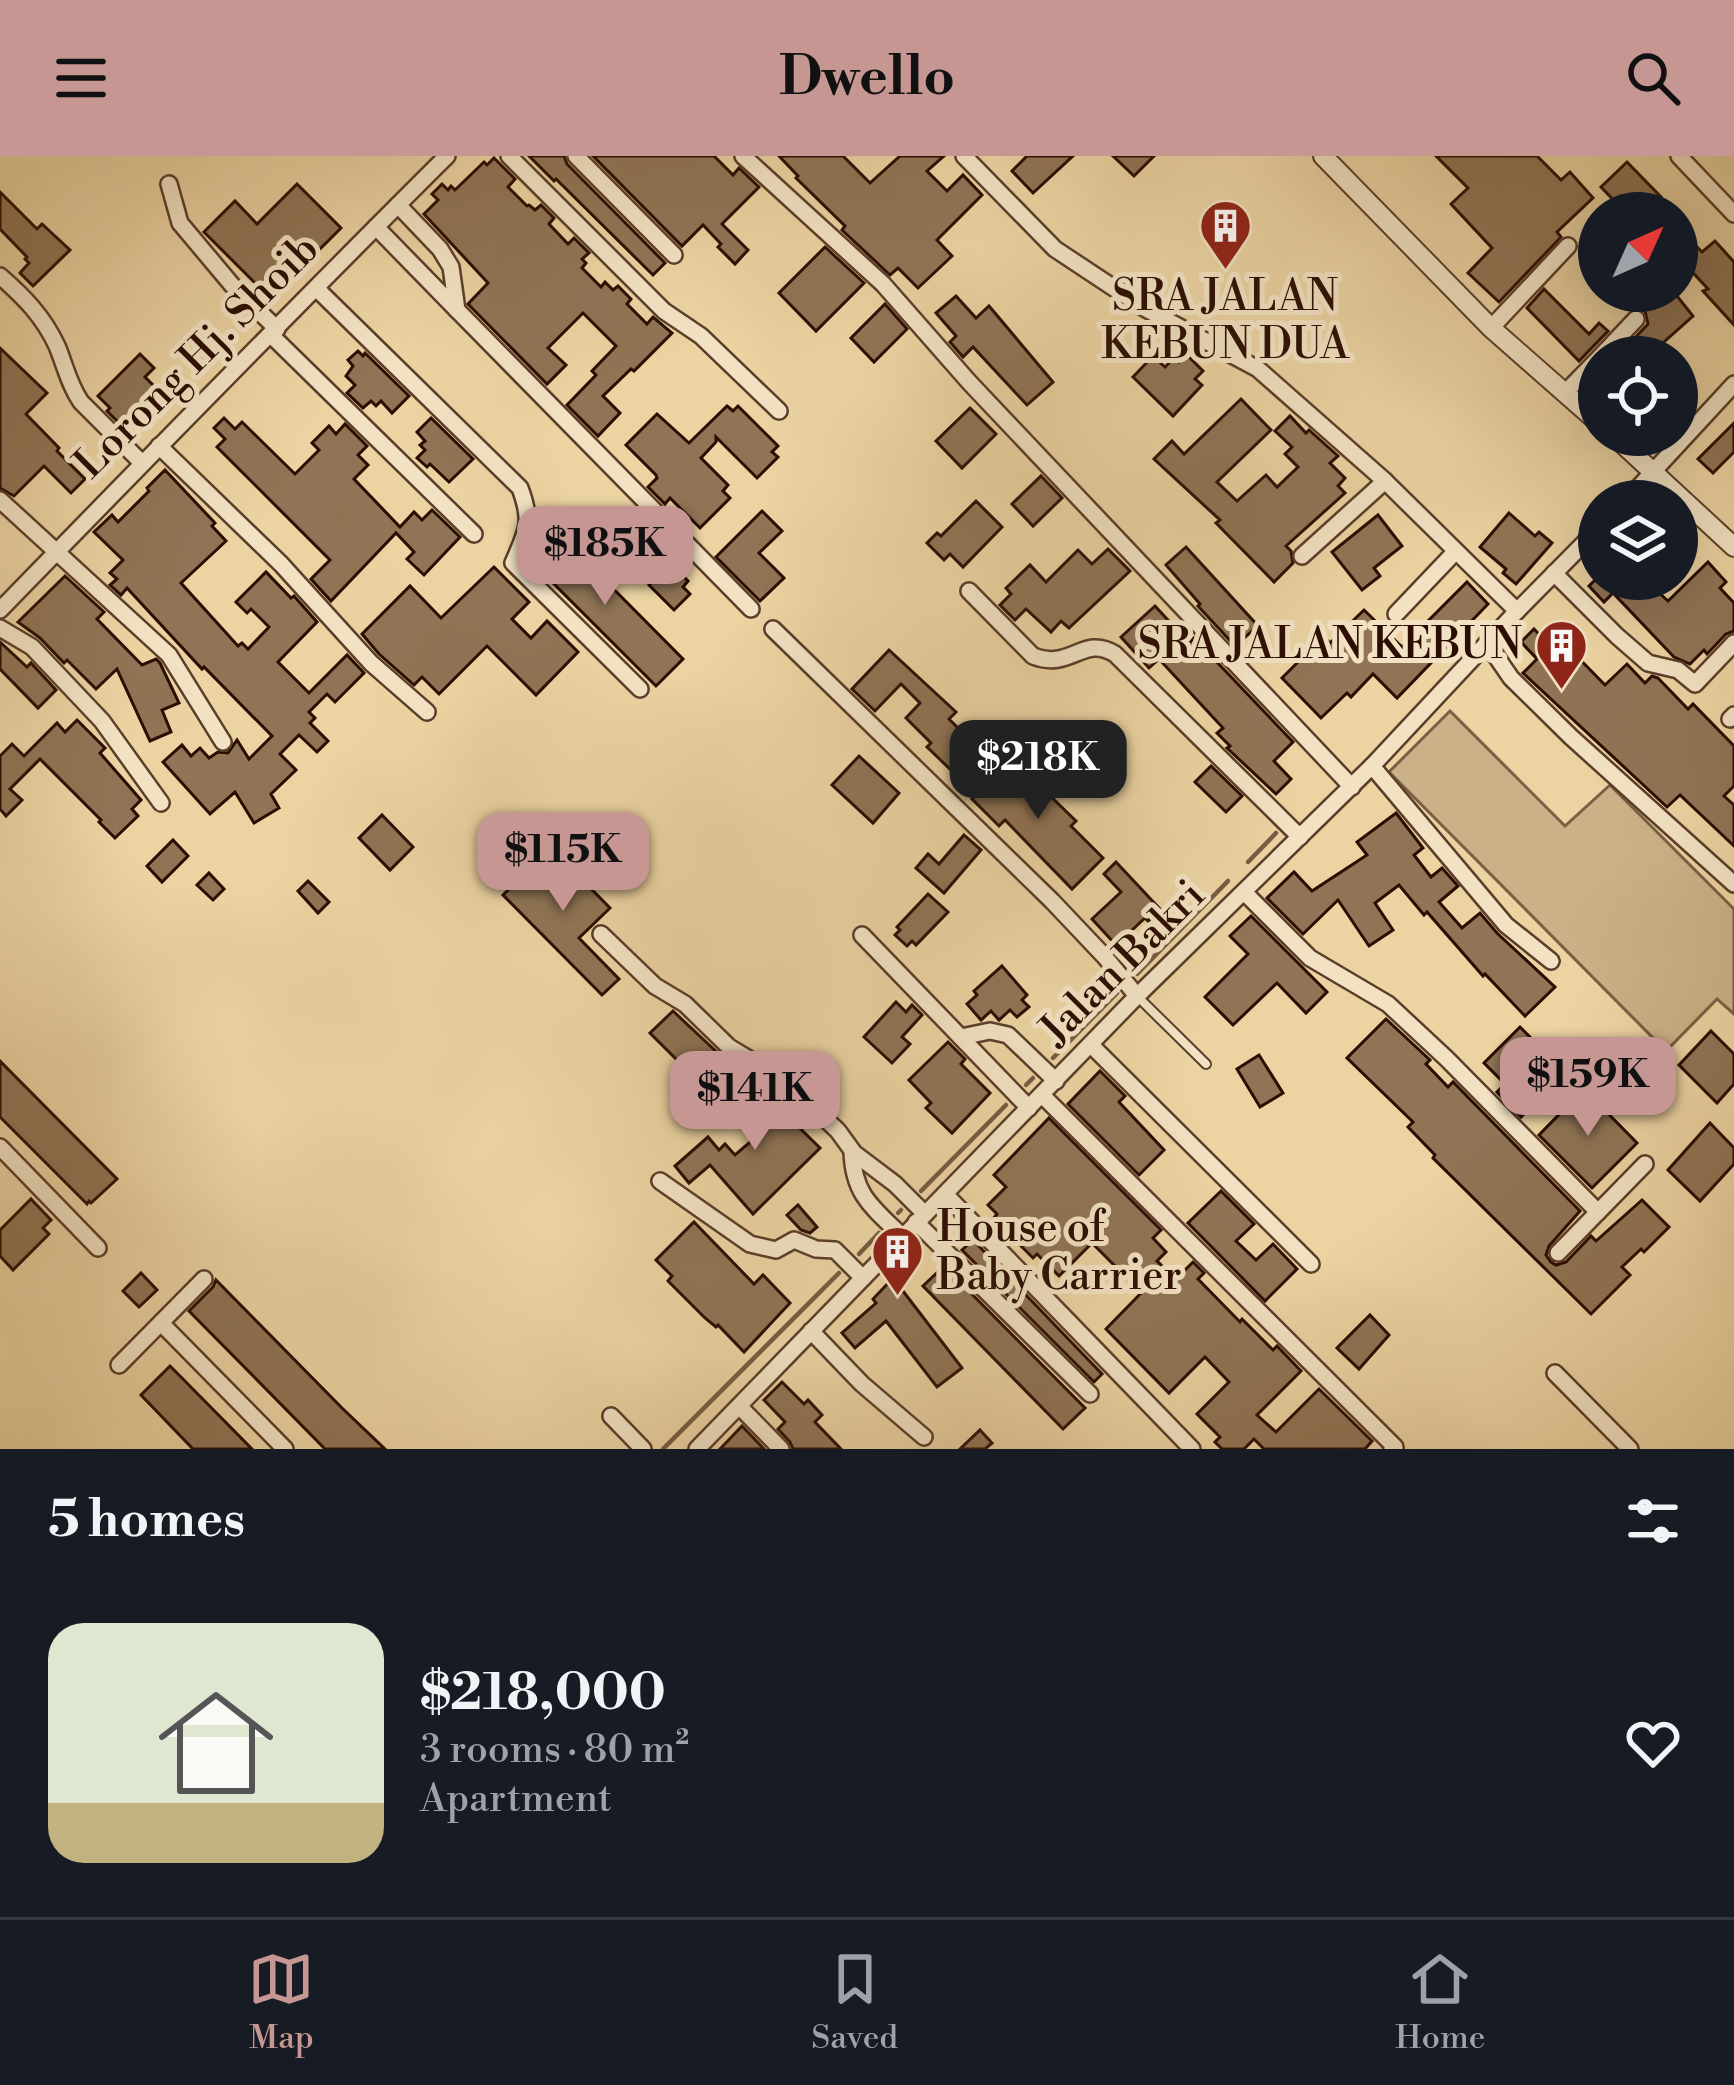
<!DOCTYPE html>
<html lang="en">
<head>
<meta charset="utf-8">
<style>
  :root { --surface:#171b24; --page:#242831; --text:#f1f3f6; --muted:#9ea1a6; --line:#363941; --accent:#c59692 }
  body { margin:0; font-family:"Libre Bodoni",serif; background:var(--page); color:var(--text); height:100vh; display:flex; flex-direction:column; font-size:45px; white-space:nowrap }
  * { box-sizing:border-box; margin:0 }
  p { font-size:39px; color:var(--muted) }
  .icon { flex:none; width:66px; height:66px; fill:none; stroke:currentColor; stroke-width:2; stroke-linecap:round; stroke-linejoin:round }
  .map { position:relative; height:1293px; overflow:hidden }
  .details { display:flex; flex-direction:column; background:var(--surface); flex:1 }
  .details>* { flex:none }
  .needle { width:78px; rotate:45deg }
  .fabs { position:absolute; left:1578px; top:36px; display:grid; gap:24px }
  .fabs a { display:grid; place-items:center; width:120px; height:120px; border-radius:50%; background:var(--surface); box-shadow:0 12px 48px #0002; font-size:60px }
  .price { position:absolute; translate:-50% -102px; padding:0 27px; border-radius:24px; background:var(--accent); color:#111; font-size:39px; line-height:78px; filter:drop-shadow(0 3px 6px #0008) }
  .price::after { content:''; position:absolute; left:50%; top:72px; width:36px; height:27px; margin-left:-18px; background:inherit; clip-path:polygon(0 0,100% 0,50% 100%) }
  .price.on { background:#222; color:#fff }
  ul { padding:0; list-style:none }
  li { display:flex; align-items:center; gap:36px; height:300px; padding:0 48px }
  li+li { border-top:3px solid var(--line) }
  li span { display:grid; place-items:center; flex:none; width:336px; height:240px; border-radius:36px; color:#555 }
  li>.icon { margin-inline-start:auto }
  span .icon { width:144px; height:144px; fill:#fffc; stroke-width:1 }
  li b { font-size:51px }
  h2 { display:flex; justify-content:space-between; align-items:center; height:144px; padding:0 48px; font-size:51px }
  header { display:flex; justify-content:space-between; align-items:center; height:156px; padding:0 48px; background:var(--accent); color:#111; font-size:54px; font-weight:700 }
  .dock { display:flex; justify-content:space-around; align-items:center; height:168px; border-top:3px solid var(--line); background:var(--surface); font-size:33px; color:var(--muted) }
  .dock a { display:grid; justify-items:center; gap:6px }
  .dock .on { color:var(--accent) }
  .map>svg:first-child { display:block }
</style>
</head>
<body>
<header><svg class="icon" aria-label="menu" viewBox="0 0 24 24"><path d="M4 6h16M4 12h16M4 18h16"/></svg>Dwello<svg class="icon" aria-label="search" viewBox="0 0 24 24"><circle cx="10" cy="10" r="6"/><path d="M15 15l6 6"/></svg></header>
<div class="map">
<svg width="1734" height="1293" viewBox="0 0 1734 1293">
  <rect width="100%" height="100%" fill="#ebd3a2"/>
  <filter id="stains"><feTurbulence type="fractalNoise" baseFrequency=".00167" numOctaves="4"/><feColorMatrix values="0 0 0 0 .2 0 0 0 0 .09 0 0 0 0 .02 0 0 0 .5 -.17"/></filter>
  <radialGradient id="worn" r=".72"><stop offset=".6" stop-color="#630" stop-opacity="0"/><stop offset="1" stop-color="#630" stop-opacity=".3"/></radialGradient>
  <polygon fill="#cab187" stroke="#7a5f44" stroke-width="3" points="1450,555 1565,670 1610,629 1734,753 1734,858 1717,843 1666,895 1389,616"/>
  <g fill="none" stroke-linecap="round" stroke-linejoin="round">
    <g stroke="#775c42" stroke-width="4.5">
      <polyline points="1248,706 1276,677"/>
      <polyline points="1137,818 1228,725"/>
      <polyline points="1053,902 1117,837"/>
      <polyline points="1026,929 1033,922"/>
      <polyline points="921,1035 1006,949"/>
      <polyline points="898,1057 901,1054"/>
      <polyline points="859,1098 879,1077"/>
      <polyline points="663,1293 839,1117"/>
    </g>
  </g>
  <g fill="#8f7455" stroke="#2b0d02" stroke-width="3">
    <polygon points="529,0 564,0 567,8 665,107 653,119 556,23 554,25"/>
    <polygon points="593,0 714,0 733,19 739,12 759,31 722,68 748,94 735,108 718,91 721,88 703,69 682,90"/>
    <polygon points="779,0 843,0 870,27 900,0 944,0 927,15 947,35 963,19 982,39 937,84 952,100 918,132 898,112 890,119 842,74 845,70 796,22 798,20"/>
    <polygon points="1027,0 1073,0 1033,37 1012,15"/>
    <polygon points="1113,0 1154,0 1134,20"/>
    <polygon points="1436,0 1537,0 1561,24 1570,16 1593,42 1557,76 1561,81 1499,146 1468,117 1492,92 1451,48 1468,32"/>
    <polygon points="494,2 515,23 508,31 527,50 529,49 535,54 541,49 554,62 549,68 568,88 574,82 589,97 582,103 586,107 582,112 601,131 605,126 613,134 618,130 631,143 627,148 647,168 653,161 672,177 634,215 631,213 603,240 620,257 598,280 567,249 596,219 592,215 616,190 583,157 548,192 566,209 547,228 468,148 488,127 424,58 438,44 432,38 442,28 448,34 451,30 455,34 484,6 487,9"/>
    <polygon points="1627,6 1661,41 1653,48 1663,57 1626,57 1601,31"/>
    <polygon points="297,28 341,72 316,97 311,92 274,129 280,135 268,147 256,136 260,132 204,76 235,45 257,68"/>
    <polygon points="0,36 37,73 42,68 70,94 33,130 20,117 29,107 25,103 27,101 0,73"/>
    <polygon points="1677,71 1702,96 1715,85 1734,106 1734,169 1703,135 1708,133 1683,106 1677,113"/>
    <polygon points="825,91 864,127 816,175 779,137"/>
    <polygon points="1544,133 1589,178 1599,167 1608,175 1579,205 1527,152"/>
    <polygon points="1621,135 1673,135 1693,160 1656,193 1653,190 1642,201 1617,201 1648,168 1645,155 1634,151"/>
    <polygon points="956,140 976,162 989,150 1053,226 1027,249 973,191 963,201 950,186 956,180 936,157"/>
    <polygon points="885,148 907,173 874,206 851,182"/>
    <polygon points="0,192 47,237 26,258 59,292 57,295 85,323 71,337 44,310 14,340 0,332"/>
    <polygon points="358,195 363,200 365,197 409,240 392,257 381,245 376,250 371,245 363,252 347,237 355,229 346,220 353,210 348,204"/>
    <polygon points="140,198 154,212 145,221 160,236 124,272 107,255 110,252 98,240"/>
    <polygon points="1186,198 1203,215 1195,223 1202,229 1173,260 1133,221 1153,200 1165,211 1174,202 1179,206"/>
    <polygon points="1241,243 1271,274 1217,326 1237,345 1266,319 1277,331 1298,311 1285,298 1292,291 1275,275 1290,260 1306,277 1309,274 1338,300 1330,307 1345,322 1338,330 1345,337 1286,390 1291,395 1293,407 1274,426 1216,367 1220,364 1154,303 1172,285 1184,298"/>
    <polygon points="727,250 733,255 738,250 778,290 772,296 778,301 757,322 716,281 716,286 701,302 728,329 723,335 730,342 700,372 670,342 665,348 648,331 657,322 656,319 626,289 657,258 689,287"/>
    <polygon points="970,252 996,278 962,312 936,285"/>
    <polygon points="224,262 235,273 242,266 295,318 319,294 312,287 329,270 336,278 345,268 367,290 358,299 368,309 354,323 400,371 414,356 422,364 432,354 460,381 424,419 407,403 414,396 396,377 331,445 311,423 330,404 217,291 225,283 214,272"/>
    <polygon points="431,262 473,303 449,326 430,308 427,311 417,302 425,294 420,289 425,285 417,276"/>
    <polygon points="1734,267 1734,296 1713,317 1698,303"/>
    <polygon points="165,314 215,367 212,370 226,385 181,427 238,490 242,487 248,493 269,471 251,453 247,457 236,446 266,416 291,442 294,440 317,466 278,506 309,537 347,499 364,517 335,546 327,538 309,556 315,562 310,567 328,585 317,596 299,579 280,598 296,614 271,638 279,652 254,667 235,636 210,658 163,606 182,589 191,600 200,592 209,602 218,596 228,597 237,584 249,603 272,580 204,511 202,513 127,432 121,439 110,429 117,423 110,417 123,404 94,376 112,359 118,366 149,335 147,332"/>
    <polygon points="1041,320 1062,342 1033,370 1012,348"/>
    <polygon points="976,345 1002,371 963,411 950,398 944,404 927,387 937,377 941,380"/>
    <polygon points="762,355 782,375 759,397 784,422 760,445 716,401"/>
    <polygon points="1509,357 1535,380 1539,376 1552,387 1516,428 1503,417 1506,413 1480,391"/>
    <polygon points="1378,359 1402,390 1374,412 1380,420 1362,434 1332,396"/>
    <polygon points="555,374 683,503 656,530 528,402"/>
    <polygon points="1186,391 1258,470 1235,490 1198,450 1200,448 1166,409"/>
    <polygon points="1108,393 1130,415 1069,472 1061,465 1051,476 1026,453 1015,464 1000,449 1011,438 1006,432 1030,409 1046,426 1078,394 1092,408"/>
    <polygon points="1708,406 1726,426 1720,432 1734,447 1734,475 1726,478 1707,498 1704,494 1690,508 1674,501 1613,437 1604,446 1589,430 1596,423 1644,423 1668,445"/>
    <polygon points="494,411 529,446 512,463 531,482 547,465 578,496 536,539 487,490 439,538 422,521 414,529 379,498 362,478 410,430 441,462"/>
    <polygon points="665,413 672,420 677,414 688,425 683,431 690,438 674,454 649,429"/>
    <polygon points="65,420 104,456 97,463 142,509 156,503 160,507 179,547 162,554 171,576 150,585 117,513 96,533 67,504 64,507 40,482 18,466"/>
    <polygon points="1467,426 1488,448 1397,542 1373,518 1351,541 1347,537 1321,562 1282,522 1304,500 1309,505 1328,485 1330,487 1364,454 1402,491"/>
    <polygon points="1155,450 1189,487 1194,482 1293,586 1274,605 1291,623 1276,638 1227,592 1230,590 1217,577 1223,572 1159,503 1149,512 1121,481"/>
    <polygon points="1534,473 1548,488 1557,480 1605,529 1627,508 1645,527 1652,520 1658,522 1688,553 1693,548 1734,590 1734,630 1724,640 1734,649 1734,690 1680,639 1667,651 1523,517 1537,503 1521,486"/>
    <polygon points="0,486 27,511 31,507 56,534 38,552 0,513"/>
    <polygon points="889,494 956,556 949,563 977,591 953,616 927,591 931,587 906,562 920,547 901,528 875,555 852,533"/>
    <polygon points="77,564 105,592 100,597 141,644 132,653 138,660 115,682 99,666 101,664 40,603 10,633 22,644 6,660 0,653 0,600 12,588 24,600 57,567 65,576"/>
    <polygon points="859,600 899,637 873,667 832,629"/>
    <polygon points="1012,603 1076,665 1071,670 1103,702 1072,733 1005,664 999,670 972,643"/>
    <polygon points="1211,610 1242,640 1226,656 1195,626"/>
    <polygon points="1396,657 1423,692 1414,699 1431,721 1442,712 1458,730 1439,746 1462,772 1480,757 1497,777 1555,831 1525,860 1485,818 1483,820 1427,756 1424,759 1399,729 1375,747 1393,774 1369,790 1338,744 1303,778 1267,742 1294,716 1312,735 1367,699 1357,686"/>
    <polygon points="382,659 413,691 390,714 359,682"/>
    <polygon points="964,679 981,694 944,737 916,712 928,698 939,708"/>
    <polygon points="173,684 188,700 162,726 147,710"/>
    <polygon points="551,692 610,752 579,782 619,823 602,839 503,739"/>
    <polygon points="1116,706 1161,754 1148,765 1145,762 1116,789 1092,763 1121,736 1104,718"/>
    <polygon points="209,717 224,733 213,744 197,729"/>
    <polygon points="308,725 329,746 318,757 298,735"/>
    <polygon points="928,738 948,756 916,789 912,785 907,790 895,779 900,774 897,771"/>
    <polygon points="1251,760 1327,836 1306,857 1277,827 1233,869 1205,841 1248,798 1230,780"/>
    <polygon points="1002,810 1027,839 1022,844 1029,851 1017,861 1010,854 999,864 991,855 981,864 967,848 977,839 974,835"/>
    <polygon points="896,846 906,856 912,849 922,859 902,881 910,888 892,907 864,881"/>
    <polygon points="673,855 722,901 698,925 650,877"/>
    <polygon points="1386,863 1430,904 1426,908 1448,931 1453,926 1580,1055 1549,1090 1546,1099 1551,1106 1556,1109 1566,1106 1591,1080 1596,1085 1642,1044 1669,1071 1644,1096 1641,1093 1622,1111 1630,1119 1591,1158 1433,1002 1435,999 1408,971 1413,966 1347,902"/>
    <polygon points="1520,871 1565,916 1521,961 1497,936 1505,928 1484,907"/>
    <polygon points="1711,875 1734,898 1734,928 1717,947 1679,909"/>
    <polygon points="948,886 965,903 961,908 990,937 952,977 926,952 931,947 909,924"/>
    <polygon points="1259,899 1283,937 1260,951 1237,913"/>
    <polygon points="0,905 117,1023 91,1047 89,1045 87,1048 0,961"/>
    <polygon points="1100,915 1125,940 1119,946 1164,994 1139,1019 1068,948"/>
    <polygon points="758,931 820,992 753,1058 710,1009 689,1027 675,1010 708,981 719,994 725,988 735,999 755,982 731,958"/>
    <polygon points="1584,933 1637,987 1592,1032 1539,979"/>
    <polygon points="1049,962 1161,1074 1153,1082 1166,1096 1157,1105 1176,1123 1193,1106 1204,1117 1198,1123 1240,1166 1242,1163 1273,1194 1277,1190 1301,1215 1257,1259 1276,1276 1319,1233 1372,1285 1365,1293 1264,1293 1254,1283 1244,1293 1222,1293 1215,1286 1220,1281 1197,1258 1229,1226 1205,1201 1169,1237 1106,1173 1144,1134 1123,1112 1120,1115 1092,1087 1059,1120 1037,1098 1033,1102 1010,1079 1006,1083 990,1067 997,1058 988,1049 1006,1031 994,1019"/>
    <polygon points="1710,967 1734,992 1734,1008 1700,1045 1668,1014"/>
    <polygon points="1221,1035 1254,1068 1236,1085 1256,1104 1273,1088 1297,1113 1265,1145 1188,1067"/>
    <polygon points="31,1043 51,1064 43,1072 49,1078 13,1114 0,1100 0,1074"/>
    <polygon points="798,1049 817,1071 810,1077 801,1074 787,1059"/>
    <polygon points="694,1066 754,1128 763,1119 790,1147 744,1196 718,1169 716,1171 705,1162 668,1125 672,1120 656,1104"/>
    <polygon points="973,1084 1102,1218 1094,1226 962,1094"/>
    <polygon points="944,1110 1085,1252 1063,1273 923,1130"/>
    <polygon points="141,1117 157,1134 139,1151 123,1135"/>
    <polygon points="893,1122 962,1212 937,1231 886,1165 855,1192 842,1177 876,1147 873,1143"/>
    <polygon points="216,1124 342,1252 385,1293 325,1293 189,1155 213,1131"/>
    <polygon points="1370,1159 1389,1179 1359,1213 1337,1192"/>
    <polygon points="170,1210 181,1221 252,1293 193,1293 141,1239"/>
    <polygon points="782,1226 804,1248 808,1244 822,1259 815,1266 841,1293 793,1293 790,1286 778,1273 785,1266 764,1244"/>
    <polygon points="742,1270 764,1293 720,1293"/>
    <polygon points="980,1274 992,1287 985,1293 960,1293"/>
  </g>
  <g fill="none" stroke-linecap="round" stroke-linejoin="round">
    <defs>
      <polyline id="service" points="1138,841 1206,908"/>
      <g id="minor">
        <polyline points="509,0 664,155 701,180 779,255"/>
        <polyline points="576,0 674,99"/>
        <polyline points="743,0 883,128 969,226 1352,631"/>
        <polyline points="964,0 1055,93 1144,152 1258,213 1385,325 1517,455"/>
        <polyline points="1679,0 1734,58"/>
        <polyline points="169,28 180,67 232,129 277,173"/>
        <polyline points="398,49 440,93 451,111 457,154 751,453"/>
        <polyline points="376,71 457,154"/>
        <path d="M0,120C24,141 43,160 57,190C65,209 69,229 81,246L142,307"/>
        <path d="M317,133L520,332C533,367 527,374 513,407L640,533"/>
        <polyline points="1491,172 1568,90"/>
        <polyline points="271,179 474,378"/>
        <polyline points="1600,201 1636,163"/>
        <polyline points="1565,237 1599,202"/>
        <polyline points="159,290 281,408 371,507 427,556"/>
        <polyline points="0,344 169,499 223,586"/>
        <polyline points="1626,345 1734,228"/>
        <polyline points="1302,400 1385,325"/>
        <polyline points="1554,417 1617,480 1648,507 1678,514 1695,528 1734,487"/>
        <path d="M969,435L1033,500C1071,515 1083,478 1115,498L1300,681"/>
        <path d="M0,454C148,302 296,150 447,0"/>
        <polyline points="1396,458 1455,396"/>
        <polyline points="0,472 32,491 102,565 161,647"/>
        <polyline points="773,473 1052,745 1105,801 1137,840"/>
        <polyline points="1487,487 1511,522 1571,581 1734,728"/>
        <polyline points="1730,563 1734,559"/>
        <polyline points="1372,610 1506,769 1551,805"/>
        <polyline points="1245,737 1310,802 1388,848 1447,903 1598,1056"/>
        <polyline points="601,778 655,830 685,848 729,891 787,926 838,975 854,997 895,1028 925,1058"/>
        <polyline points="862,779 1029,952"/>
        <polyline points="961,881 990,875 1008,879 1056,925"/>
        <polyline points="1091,889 1311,1108"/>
        <polyline points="1042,939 1395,1291 1392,1293"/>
        <polyline points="0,991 98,1092"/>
        <path d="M852,995C853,1039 873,1052 903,1081"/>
        <polyline points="660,1025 750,1088 776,1094 794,1084 816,1093 835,1094 863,1122"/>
        <polyline points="945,1038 1192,1293"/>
        <polyline points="916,1066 1090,1238"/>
        <polyline points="1558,1097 1645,1008"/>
        <polyline points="161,1167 285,1293"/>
        <polyline points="811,1175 862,1228 924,1281"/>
        <polyline points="119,1209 204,1123"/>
        <polyline points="1555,1217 1630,1293"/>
        <polyline points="739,1250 781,1293"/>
        <polyline points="611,1260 643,1293"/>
        <polyline points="697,1293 1137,840 1372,610 1517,455 1599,372"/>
      </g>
      <g id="tertiary">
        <polyline points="1323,0 1491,172 1599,267"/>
        <polyline points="1613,279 1734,391"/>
      </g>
    </defs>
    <use href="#service" stroke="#5b3e2a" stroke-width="12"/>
    <use href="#minor" stroke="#5b3e2a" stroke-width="20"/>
    <use href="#tertiary" stroke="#5b3e2a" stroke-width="22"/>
    <use href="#service" stroke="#f2e2c3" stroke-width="8"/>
    <use href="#minor" stroke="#f2e2c3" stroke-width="15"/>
    <use href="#tertiary" stroke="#f2e2c3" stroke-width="18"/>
  </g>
  <defs>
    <symbol id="building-pin" viewBox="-11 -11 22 30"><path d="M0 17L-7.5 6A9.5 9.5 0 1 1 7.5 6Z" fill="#8f2418" stroke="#f2e2c3"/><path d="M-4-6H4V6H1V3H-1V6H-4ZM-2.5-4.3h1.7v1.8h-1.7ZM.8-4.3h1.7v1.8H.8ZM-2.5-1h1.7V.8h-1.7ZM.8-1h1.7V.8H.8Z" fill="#fff"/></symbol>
  </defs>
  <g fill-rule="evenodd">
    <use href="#building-pin" x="1196" y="40" width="59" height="81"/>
    <use href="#building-pin" x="1532" y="460" width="59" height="81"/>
    <use href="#building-pin" x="868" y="1066" width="59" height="81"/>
  </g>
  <g text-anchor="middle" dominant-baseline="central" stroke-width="10" stroke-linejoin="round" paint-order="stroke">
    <g font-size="42" fill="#2b0d02" stroke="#f2e2c3">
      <text x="1225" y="141">SRA JALAN<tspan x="1225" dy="48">KEBUN DUA</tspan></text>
      <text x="1522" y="489" text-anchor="end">SRA JALAN KEBUN</text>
      <text x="937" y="1072" text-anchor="start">House of<tspan x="937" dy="48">Baby Carrier</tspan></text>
    </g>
    <g font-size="42" fill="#2b0d02" stroke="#f2e2c3">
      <text transform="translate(197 201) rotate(-45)">Lorong Hj. Shoib</text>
      <text transform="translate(1123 807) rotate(-45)">Jalan Bakri</text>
    </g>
  </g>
  <rect width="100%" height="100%" filter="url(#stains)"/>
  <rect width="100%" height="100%" fill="url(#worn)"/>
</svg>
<div class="fabs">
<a><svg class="needle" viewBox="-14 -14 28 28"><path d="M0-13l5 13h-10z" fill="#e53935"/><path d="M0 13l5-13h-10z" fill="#9ea1a6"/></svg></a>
<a><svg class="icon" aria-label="locate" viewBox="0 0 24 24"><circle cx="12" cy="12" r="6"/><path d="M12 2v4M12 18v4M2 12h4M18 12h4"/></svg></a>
<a><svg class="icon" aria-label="layers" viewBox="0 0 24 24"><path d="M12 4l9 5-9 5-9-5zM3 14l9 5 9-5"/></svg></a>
</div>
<b class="price" style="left:605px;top:452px">$185K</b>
<b class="price on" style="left:1038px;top:666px">$218K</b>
<b class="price" style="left:563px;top:758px">$115K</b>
<b class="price" style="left:1588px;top:983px">$159K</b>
<b class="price" style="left:755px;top:997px">$141K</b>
</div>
<section class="details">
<h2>5 homes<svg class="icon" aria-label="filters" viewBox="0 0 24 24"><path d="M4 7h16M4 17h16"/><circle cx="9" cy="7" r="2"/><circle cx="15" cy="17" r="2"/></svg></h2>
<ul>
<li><span style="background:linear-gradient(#dfe7d0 75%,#c2b280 0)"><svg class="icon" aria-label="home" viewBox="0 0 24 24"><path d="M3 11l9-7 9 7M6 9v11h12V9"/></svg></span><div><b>$218,000</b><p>3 rooms · 80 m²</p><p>Apartment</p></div><svg class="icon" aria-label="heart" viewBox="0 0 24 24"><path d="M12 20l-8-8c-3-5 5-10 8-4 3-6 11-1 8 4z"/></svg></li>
</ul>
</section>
<nav class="dock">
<a class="on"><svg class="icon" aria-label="map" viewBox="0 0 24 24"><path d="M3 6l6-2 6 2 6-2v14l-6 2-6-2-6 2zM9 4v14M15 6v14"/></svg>Map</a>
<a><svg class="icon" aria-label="saved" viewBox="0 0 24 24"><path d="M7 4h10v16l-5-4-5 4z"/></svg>Saved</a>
<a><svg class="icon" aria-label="home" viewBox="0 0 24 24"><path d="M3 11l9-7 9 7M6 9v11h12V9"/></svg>Home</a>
</nav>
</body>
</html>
